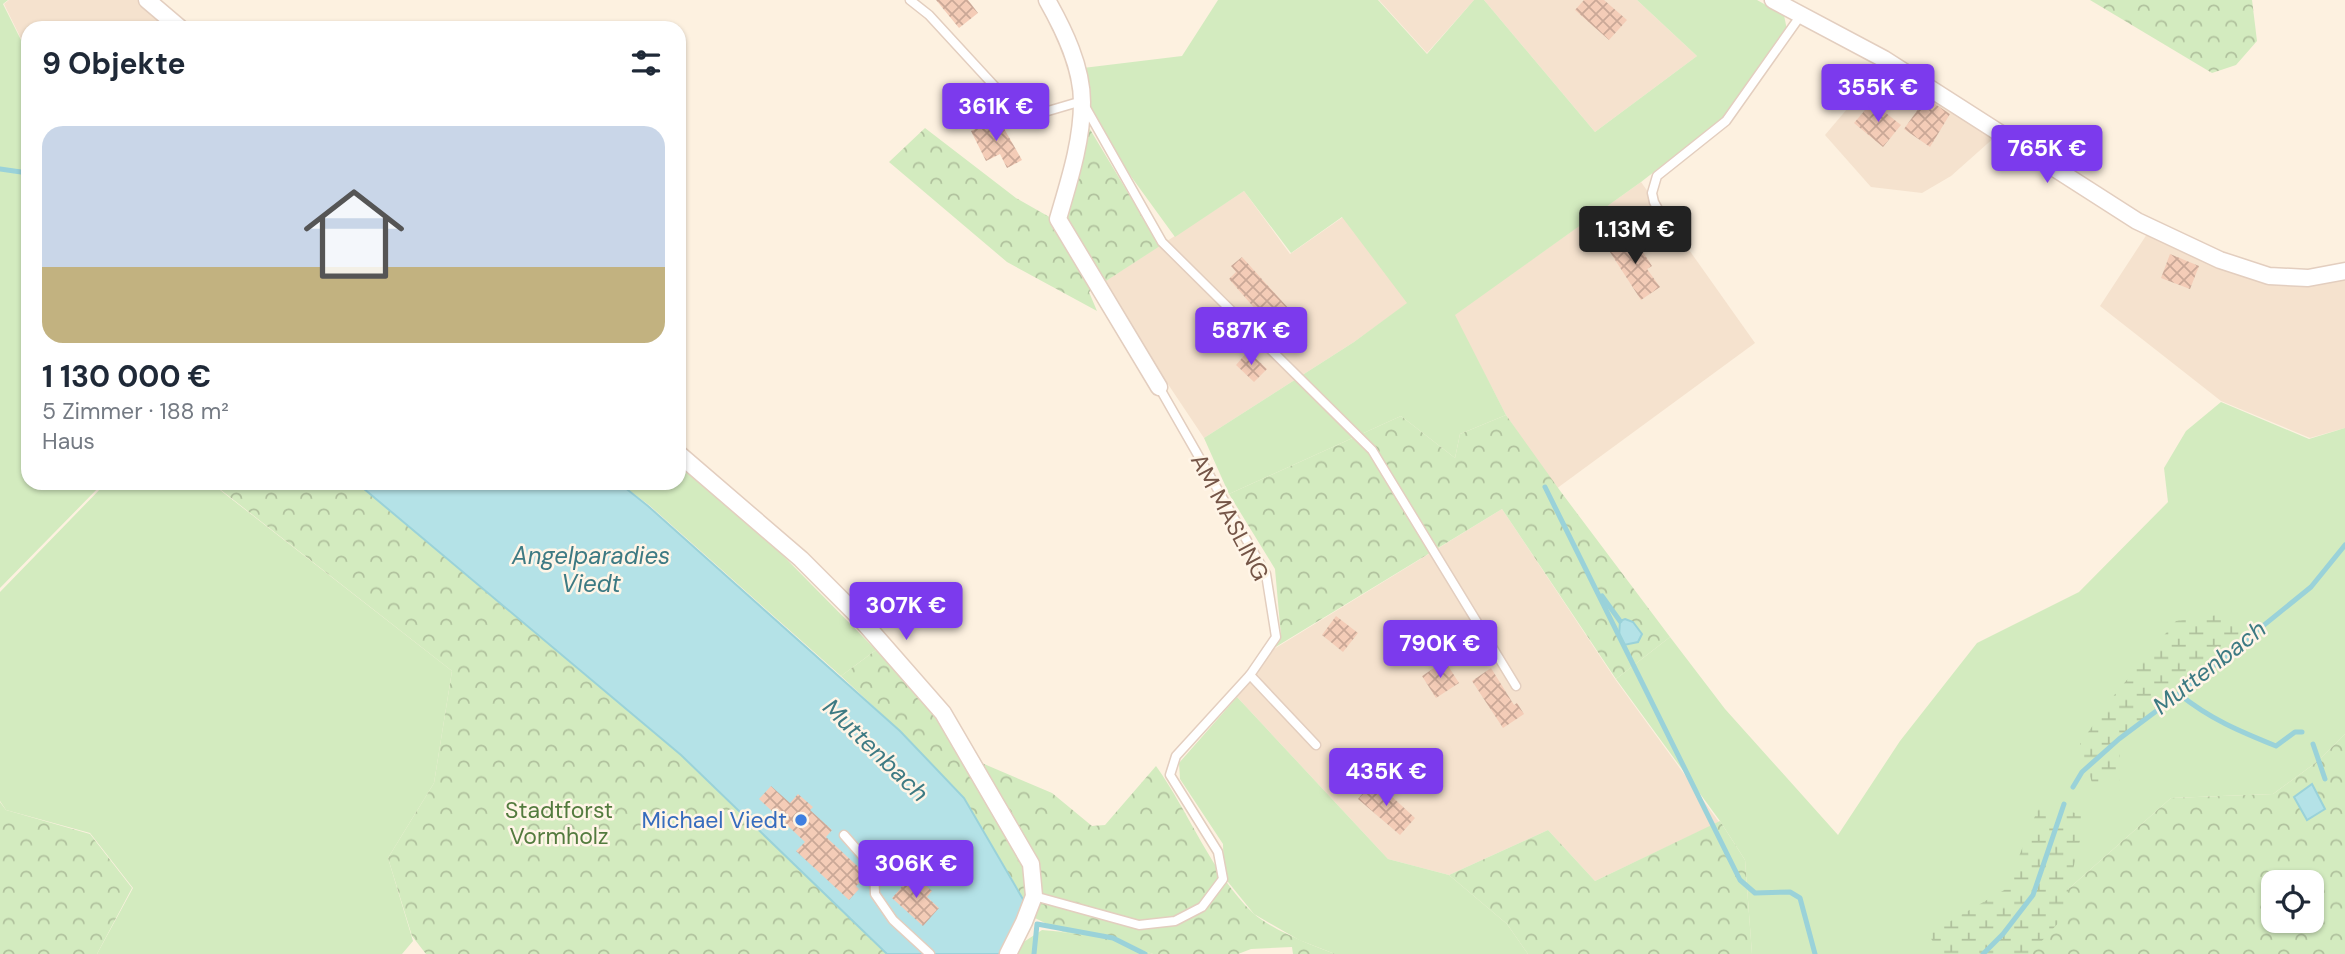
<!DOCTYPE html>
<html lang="de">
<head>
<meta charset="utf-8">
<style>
  :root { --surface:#fff; --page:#f6f6f7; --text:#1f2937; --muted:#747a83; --accent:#7c3aed }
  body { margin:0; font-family:"DM Sans",sans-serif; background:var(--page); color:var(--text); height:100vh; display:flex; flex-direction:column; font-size:26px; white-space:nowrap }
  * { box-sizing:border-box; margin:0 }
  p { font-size:23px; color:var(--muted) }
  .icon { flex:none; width:38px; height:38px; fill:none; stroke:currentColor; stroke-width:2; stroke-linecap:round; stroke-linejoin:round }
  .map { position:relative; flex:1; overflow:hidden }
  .drawer { position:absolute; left:21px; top:21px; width:665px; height:469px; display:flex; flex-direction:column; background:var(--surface); border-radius:21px; box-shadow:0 2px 5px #0004 }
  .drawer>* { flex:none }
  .buttons { position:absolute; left:2261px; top:870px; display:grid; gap:14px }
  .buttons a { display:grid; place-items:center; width:63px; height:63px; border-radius:14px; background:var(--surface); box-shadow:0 2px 5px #0004; font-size:35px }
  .price { position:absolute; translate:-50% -60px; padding:0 16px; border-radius:7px; background:var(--accent); color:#fff; font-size:23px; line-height:46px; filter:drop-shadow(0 2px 4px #0008) }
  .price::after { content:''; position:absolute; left:50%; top:42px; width:21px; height:16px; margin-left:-10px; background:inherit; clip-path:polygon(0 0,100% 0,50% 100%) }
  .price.on { background:#222; color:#fff }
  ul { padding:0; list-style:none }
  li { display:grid; align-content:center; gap:14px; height:371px; padding:0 21px }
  li span { display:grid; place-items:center; height:217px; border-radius:21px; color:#555 }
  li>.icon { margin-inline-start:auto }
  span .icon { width:126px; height:126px; fill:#fffc; stroke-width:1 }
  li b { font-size:30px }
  h2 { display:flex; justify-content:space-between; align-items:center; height:84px; padding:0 21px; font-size:30px }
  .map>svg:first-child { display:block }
</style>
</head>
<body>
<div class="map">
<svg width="2345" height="954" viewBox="0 0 2345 954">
  <defs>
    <pattern id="forest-crowns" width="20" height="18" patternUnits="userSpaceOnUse" patternTransform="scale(1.75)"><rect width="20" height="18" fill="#d3ebbf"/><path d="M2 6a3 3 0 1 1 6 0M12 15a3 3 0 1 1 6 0" fill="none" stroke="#b0c19d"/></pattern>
    <pattern id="wetland-marsh" width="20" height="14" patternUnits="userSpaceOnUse" patternTransform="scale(1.75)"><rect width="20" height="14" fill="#d3ebbf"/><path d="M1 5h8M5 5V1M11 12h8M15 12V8" fill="none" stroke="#b0c19d"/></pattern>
    <pattern id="building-cross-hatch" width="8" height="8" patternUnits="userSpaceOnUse" patternTransform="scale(1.75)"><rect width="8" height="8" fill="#f4ccb7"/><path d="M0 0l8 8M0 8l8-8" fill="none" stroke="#caa897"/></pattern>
  </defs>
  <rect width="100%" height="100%" fill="#fdf1e0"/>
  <g fill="#f5e2ce">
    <polygon points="9,0 137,0 170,28 28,28 28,53 4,4"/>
    <polygon points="1379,0 1474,0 1427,53"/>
    <polygon points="1484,0 1637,0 1697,56 1595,132"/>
    <polygon points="1881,69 1996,136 1951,176 1922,193 1871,187 1825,135"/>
    <polygon points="1641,182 1755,343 1556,489 1506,415 1454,315"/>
    <polygon points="1244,191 1290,254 1343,217 1408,303 1354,342 1204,438 1101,284"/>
    <polygon points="2149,231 2234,272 2345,276 2345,428 2310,438 2221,401 2100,306"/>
    <polygon points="1502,509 1615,679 1719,822 1595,881 1548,830 1449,875 1388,859 1237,697 1274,649"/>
  </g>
  <g fill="#d3ebbf">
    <polygon points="0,0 8,0 3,4 28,54 28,483 103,483 0,588"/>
    <polygon points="1218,0 1378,0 1427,54 1474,0 1484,0 1595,132 1697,56 1637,0 1757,0 1784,15 1787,30 1722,119 1641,182 1455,315 1506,415 1460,434 1455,458 1401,416 1229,494 1204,438 1354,342 1407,303 1342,217 1291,253 1244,191 1175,237 1114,153 1092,111 1083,68 1182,56"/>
    <polygon points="2221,402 2309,439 2345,428 2345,734 2318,761 2273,794 2171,798 1995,954 1752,954 1745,860 1720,821 1616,679 1670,637 1725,709 1838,835 1900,741 1977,643 2079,592 2168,502 2164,468 2186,431"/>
    <polygon points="679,463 754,526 876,650 841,676 649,505 619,483 679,483"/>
    <polygon points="106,483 211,483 452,671 434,783 388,858 413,941 402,954 97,954 133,888 90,833 6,810 0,801 0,592"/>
    <polygon points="1237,697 1388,859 1449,875 1507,924 1528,954 1335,954 1299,940 1254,914 1224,877 1223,844 1180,779 1179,763"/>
    <path d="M1042,930C1079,933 1118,941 1153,954H1013L1016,947Z"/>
  </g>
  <g fill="url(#forest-crowns)" fill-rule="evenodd">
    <polygon points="2090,0 2252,0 2257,41 2236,65 2212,73"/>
    <polygon points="1088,126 1160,246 1089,292 1097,311 1007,262 889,162 925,128 1016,198 1060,223"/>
    <polygon points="1506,415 1561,492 1670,637 1616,679 1502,509 1274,648 1281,636 1275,569 1229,494 1401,416 1455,458 1460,434"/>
    <polygon points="212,483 357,483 681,755 887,954 426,954 412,936 388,858 434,783 452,671"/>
    <path d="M876,650L977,761L1052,793L1092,826L1105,825L1156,766C1189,812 1212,874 1253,913C1272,930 1311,945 1335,954H1293L1292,947L1251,949L1238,954H1153L1135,948L1063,932L1035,918L964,798L900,731L841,676Z"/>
    <path d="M2345,734V954H1995L2171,798L2273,794L2318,761ZM2273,882H2312V920H2273Z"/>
    <polygon points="0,802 6,810 90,834 132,888 97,954 0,954"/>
    <polygon points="1720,821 1745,860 1752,954 1528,954 1507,924 1449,875 1548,830 1595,881"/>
  </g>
  <g fill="url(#wetland-marsh)">
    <polygon points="2239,612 2240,643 2120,738 2119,784 2093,786 2080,744 2111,699 2176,621"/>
    <polygon points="2039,806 2086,815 2061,920 2030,954 1941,954 1928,934 2006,889"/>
  </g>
  <g fill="#b4e2e7" stroke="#9ad2d9" stroke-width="2">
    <polygon points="357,483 619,483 648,506 900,731 964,798 1034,918 999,954 887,954 681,755"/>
    <polygon points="1625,619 1633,622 1642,634 1638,642 1624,645 1619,637 1620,621"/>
    <polygon points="2312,784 2325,809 2307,820 2294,797"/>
  </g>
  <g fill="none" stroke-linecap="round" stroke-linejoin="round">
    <g stroke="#9ad2d9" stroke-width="5">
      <polyline points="0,169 28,173"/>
      <polyline points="1545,487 1740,880 1755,893 1790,892 1800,898 1815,954"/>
      <polyline points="1602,596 1620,621"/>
      <path d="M2179,694C2210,719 2239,731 2276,746L2295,732H2302"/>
      <polyline points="2313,744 2325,779"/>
      <polyline points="2073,787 2082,772 2119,739 2179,694 2311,587 2345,545"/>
      <polyline points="1034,954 1037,924 1113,938 1145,954"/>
      <polyline points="1983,954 2003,934 2033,895 2064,804"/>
    </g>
  </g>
  <g fill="url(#building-cross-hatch)">
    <polygon points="936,0 968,0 978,13 959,28"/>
    <polygon points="1584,0 1604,0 1627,20 1609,40 1575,10"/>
    <polygon points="1926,98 1950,114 1930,147 1904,129"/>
    <polygon points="968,101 975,116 960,123 953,108"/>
    <polygon points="1872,102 1901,125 1883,147 1854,123"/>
    <polygon points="998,118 1022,160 1007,168 1000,154 986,161 971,131"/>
    <polygon points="1631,234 1652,266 1647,269 1660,287 1641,300 1608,249"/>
    <polygon points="2170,254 2199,266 2190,289 2161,278"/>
    <polygon points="1242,257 1290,310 1271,327 1229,279 1236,272 1231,266"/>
    <polygon points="1248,351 1267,369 1254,382 1236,365"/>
    <polygon points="1336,616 1358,633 1343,652 1322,635"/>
    <polygon points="1445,661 1459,683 1436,698 1422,676"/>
    <polygon points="1491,668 1514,705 1517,703 1524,714 1503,728 1472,681"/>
    <polygon points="1374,780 1415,818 1400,835 1358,799"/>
    <polygon points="771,786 790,803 798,794 813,807 810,810 832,830 826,837 867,875 856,886 859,889 849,900 796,851 805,842 759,799"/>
    <polygon points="913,874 932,891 927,897 939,908 923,926 892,898"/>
  </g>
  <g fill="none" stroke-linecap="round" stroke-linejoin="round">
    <defs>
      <g id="lane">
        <polyline points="910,0 929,15 998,90 1020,110 1048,111 1082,101 1162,242 1372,450 1516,686"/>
        <polyline points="1664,220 1654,202 1652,193 1657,176 1726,121 1801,15"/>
        <polyline points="1250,675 1316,745"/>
        <polyline points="844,835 874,869 875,894 893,920 930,954"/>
        <polyline points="1034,896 1139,925 1175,921 1202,907 1223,879 1218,852 1170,775 1176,756 1250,675 1276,637 1266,574 1159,387"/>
      </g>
      <g id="street">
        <polyline points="147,0 180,28"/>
        <path d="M1047,0C1064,30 1082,67 1082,102C1082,142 1069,181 1058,219L1159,387"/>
        <polyline points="1773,0 1884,59 2137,221 2220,260 2269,276 2308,278 2345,271"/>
        <polyline points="679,454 801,559 859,617 943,713 1031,864 1034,896 1024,922 1008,954"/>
      </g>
    </defs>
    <use href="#lane" stroke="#e3cebf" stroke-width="11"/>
    <use href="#street" stroke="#e3cebf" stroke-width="19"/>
    <use href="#lane" stroke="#fff" stroke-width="8"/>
    <use href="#street" stroke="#fff" stroke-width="16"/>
  </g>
  <circle fill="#3f7fe0" stroke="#fff5e7" stroke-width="2.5" cx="801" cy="820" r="7"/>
  <g text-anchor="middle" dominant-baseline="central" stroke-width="5" stroke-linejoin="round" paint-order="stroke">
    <g font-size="23" fill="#755547" stroke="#fff5e7">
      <text transform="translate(1230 517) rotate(62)">AM MASLING</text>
    </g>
    <g font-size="23" fill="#537b3e" stroke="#fff5e7">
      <text x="559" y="810">Stadtforst<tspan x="559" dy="26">Vormholz</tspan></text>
    </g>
    <g font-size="23" fill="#366cbe" stroke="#fff5e7" text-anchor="end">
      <text x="787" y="820">Michael Viedt</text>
    </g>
    <g font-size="24" font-style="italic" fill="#3d7a83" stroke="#fff5e7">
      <text x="591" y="555">Angelparadies<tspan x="591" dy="28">Viedt</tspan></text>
      <text transform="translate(2209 667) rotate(-38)">Muttenbach</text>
      <text transform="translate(876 750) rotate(44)">Muttenbach</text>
    </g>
  </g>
</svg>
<div class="buttons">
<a><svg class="icon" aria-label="locate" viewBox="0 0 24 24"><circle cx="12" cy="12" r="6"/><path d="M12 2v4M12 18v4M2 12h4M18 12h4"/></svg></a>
</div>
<b class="price" style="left:1878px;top:124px">355K €</b>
<b class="price" style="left:996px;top:143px">361K €</b>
<b class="price" style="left:2047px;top:185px">765K €</b>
<b class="price on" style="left:1635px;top:266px">1.13M €</b>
<b class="price" style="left:1251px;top:367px">587K €</b>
<b class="price" style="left:906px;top:642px">307K €</b>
<b class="price" style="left:1440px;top:680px">790K €</b>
<b class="price" style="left:1386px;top:808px">435K €</b>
<b class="price" style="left:916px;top:900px">306K €</b>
<section class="drawer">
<h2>9 Objekte<svg class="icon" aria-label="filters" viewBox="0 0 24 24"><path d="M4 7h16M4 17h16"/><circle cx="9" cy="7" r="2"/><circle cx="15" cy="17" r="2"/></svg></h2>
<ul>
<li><span style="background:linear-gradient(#c9d6e8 65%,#c2b280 0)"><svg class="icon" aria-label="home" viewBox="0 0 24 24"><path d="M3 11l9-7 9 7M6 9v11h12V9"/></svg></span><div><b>1 130 000 €</b><p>5 Zimmer · 188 m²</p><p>Haus</p></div></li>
</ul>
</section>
</div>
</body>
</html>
